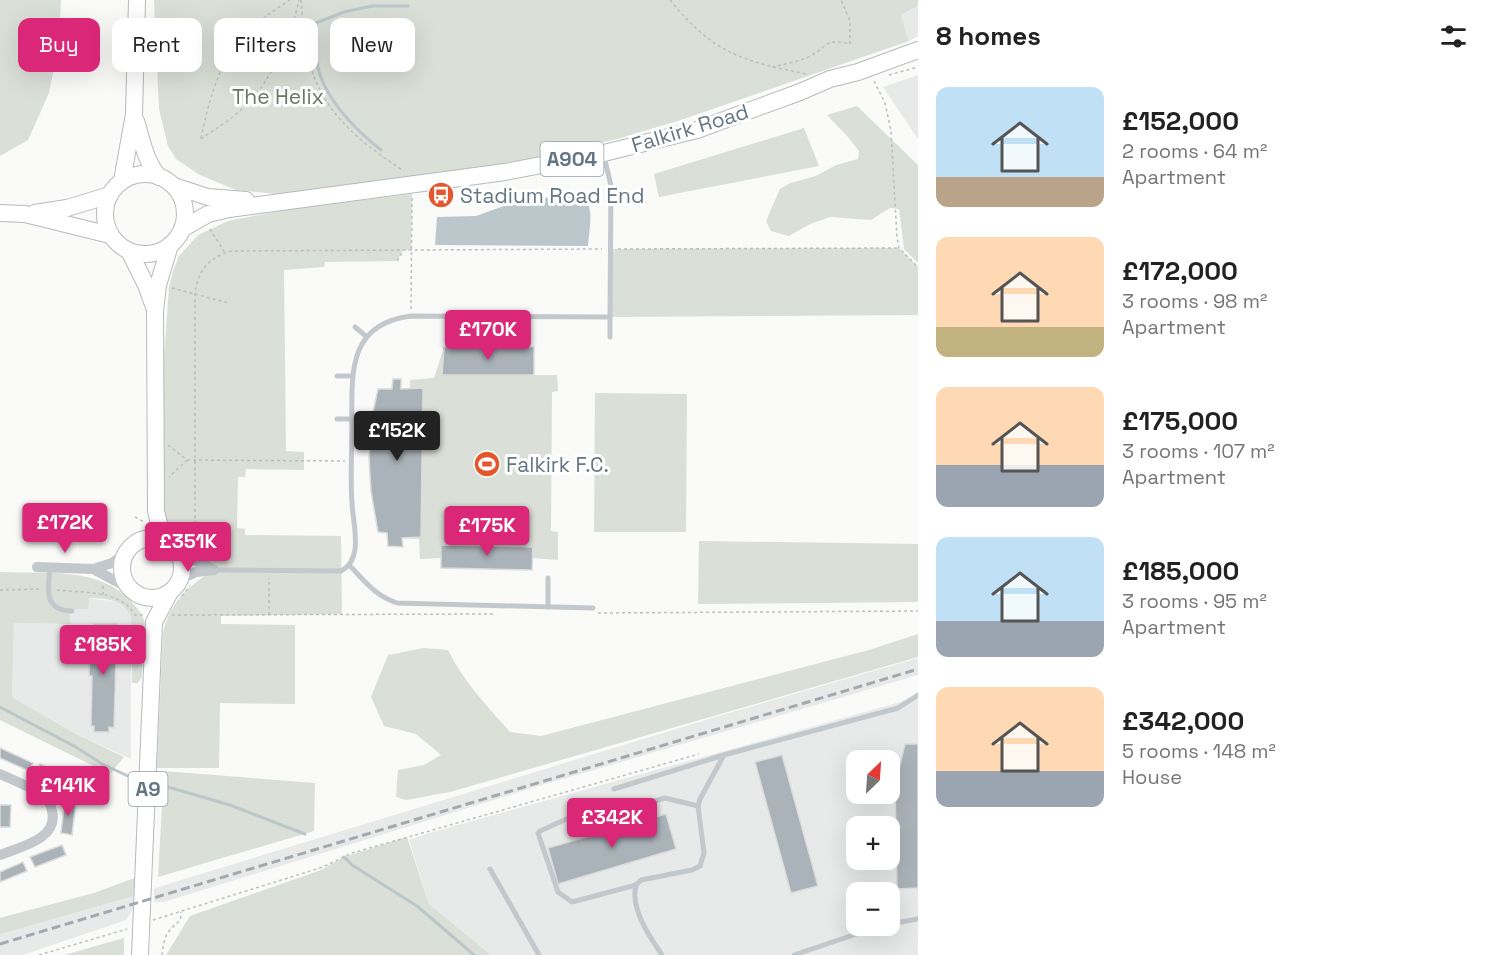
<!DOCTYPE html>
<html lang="en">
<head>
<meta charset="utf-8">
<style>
  :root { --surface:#fff; --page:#f6f6f6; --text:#222; --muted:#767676; --accent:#db2777 }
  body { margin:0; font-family:"Space Grotesk",sans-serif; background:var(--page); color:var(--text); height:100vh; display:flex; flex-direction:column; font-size:22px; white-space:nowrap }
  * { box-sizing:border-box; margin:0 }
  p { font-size:20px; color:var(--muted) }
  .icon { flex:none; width:33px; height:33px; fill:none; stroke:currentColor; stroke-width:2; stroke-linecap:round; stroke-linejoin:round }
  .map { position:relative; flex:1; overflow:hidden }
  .sheet { display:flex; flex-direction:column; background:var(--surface); width:570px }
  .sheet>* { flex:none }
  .top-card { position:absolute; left:18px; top:18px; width:570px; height:54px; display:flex; gap:12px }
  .needle { width:39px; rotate:25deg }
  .fabs { position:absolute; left:846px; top:750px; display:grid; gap:12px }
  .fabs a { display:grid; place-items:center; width:54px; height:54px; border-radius:12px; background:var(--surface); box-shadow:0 6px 24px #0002; font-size:30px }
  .price { position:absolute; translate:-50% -51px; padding:0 14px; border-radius:6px; background:var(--accent); color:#fff; font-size:20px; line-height:39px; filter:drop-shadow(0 2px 3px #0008) }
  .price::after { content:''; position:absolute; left:50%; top:36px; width:18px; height:14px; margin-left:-9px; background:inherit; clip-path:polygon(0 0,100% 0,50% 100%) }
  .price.on { background:#222; color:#fff }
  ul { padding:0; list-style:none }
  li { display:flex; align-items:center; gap:18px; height:150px; padding:0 18px }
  li span { display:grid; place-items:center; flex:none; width:168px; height:120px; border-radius:12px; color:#555 }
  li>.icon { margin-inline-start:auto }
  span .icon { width:72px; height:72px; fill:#fffc; stroke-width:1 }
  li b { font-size:26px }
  h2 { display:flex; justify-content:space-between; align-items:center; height:72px; padding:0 18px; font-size:26px }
  .tag { padding:0 21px; border-radius:12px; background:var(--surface); box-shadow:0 6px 24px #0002; font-size:21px; line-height:54px }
  .tag.on { background:var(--accent); color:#fff }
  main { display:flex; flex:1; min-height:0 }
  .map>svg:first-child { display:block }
</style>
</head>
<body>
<main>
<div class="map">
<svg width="918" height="955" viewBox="0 0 918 955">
  <rect width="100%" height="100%" fill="#fafaf8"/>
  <g fill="#e8e9e9" fill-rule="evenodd">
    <polygon points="918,6 918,36 909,41 901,15"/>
    <polygon points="918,75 918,139 883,87"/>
    <polygon points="88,598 118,602 128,610 131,616 131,759 74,733 12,697 14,623 70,624 70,609"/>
    <polygon points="918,658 918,675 539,786 164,902 154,902 154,889 168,884 722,715"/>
    <path d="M918,695V955H491L429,904L409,840L429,833L897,703ZM856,760H890V794H856ZM856,826H890V860H856ZM856,892H890V926H856Z"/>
    <polygon points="135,878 133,909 126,920 23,955 0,955 0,918 94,893"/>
  </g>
  <g fill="#dadfd7">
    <polygon points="0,0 61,0 59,43 49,93 28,140 0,156"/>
    <polygon points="154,0 918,0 918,6 901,15 909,41 678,121 617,139 412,186 277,194 236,190 200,175 176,159 168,146 159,109"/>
    <polygon points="857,106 918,165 918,263 904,249 899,209 890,208 871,220 830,217 810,224 789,236 771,231 766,221 780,189 790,183 816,176 836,165 858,159 859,151 848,137 827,115"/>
    <polygon points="804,128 819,166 659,197 654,174"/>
    <path d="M412,194L411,250H403L397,261L325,262L324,267L284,270L286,451L304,452V470L246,469L245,477H238L237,528L245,529V535L341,536L342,614L221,616V624L295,625V704L220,703L219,768H157L163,633C170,602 188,586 214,570L170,530L165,523L163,441L164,358L169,287L173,271L179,256L198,235L228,221L290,209Z"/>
    <polygon points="899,248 918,267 918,315 610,317 610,249"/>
    <path d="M444,347H534V375H557L558,391L552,392L551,531L558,532V560L533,558L532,570L441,568V558L420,559L419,539L402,538L403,547L388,546L387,533L378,532C368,485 367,437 378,389H392L393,379H401V389H410V380L434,378Z"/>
    <polygon points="595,393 687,394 686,532 594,532"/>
    <polygon points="699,541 918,544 918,602 698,604"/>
    <path d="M0,572C45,574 98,566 131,601C136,607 142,613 144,620C148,634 142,661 142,676L138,683H132L131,616C122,598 106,599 89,598L88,609H70V624L14,623L12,697L74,733L124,757L110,774L0,720Z"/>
    <path d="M918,634V657L450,792L406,800L396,797L398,770L424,765L441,755L416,734L384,726L371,697L388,655L424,648L448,650C464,682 487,706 510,732L541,736L869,650Z"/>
    <polygon points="164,771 315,783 314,831 158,877"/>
    <polygon points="407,837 429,904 491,955 166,955 190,916 321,870 344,857"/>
    <polygon points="135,878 133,896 0,934 0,918 94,893"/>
    <polygon points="124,938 124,955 64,955"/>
  </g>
  <path fill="#bbc7cb" d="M577,194C597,201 589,228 588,246L435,245L437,217L476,216L518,201Z"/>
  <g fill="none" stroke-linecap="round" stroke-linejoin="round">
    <g stroke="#bbc7cb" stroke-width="3">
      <path d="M381,150C357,131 331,105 320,75C315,59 314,41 311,25L344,12L372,6H408"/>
      <polyline points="0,707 74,746 104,765 128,776"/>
      <polyline points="168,787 230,805 305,834"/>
      <polyline points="344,857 352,865 417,906 474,955"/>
    </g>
  </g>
  <g fill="#aab3b9" stroke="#dcdcda" stroke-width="1.5">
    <polygon points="444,347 534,347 534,375 442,375"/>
    <polygon points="393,379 401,379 401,389 423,388 421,537 402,538 403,547 388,546 387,533 378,532 371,491 369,458 373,412 378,389 392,389"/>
    <polygon points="441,545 533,547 532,570 441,568"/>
    <polygon points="94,624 117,624 114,728 109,727 109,732 94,732 94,726 91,726 92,676 89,676 90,632 94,632"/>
    <polygon points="905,744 918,744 918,888 897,889 895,785"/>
    <polygon points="0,748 33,763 29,771 0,758"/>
    <polygon points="782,755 818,886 791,893 755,762"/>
    <polygon points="40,764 71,778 66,789 35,775"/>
    <polygon points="65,799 76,801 72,835 61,833"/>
    <polygon points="0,805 11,805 10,827 0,827"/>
    <polygon points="666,814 676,849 558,884 548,848"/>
    <polygon points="62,845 66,855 35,867 30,857"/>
    <polygon points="23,862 27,871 0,882 0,872"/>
  </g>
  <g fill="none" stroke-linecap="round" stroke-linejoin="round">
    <defs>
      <g id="primary">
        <path d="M136,121C142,140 145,161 159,177"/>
        <circle cx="145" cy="214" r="40"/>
        <polyline points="122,181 134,114 137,0"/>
        <polyline points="174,186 208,197 246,200"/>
        <polyline points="0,213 25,214 110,235"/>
        <polyline points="35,213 67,208 110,195"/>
        <polyline points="182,229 208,214 229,209 505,172 604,153 697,130 800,92 830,79 858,72 918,50"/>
        <polyline points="129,251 146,285 154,307"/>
        <circle cx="152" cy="568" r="30"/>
        <polyline points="168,543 159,524 156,511 155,311 158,285 170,245"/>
        <polyline points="140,955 154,622 170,592"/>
      </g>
    </defs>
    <use href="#primary" stroke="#b5babe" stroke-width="18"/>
    <g stroke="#bbbfc2" stroke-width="1.5" stroke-dasharray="3 3" stroke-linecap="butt">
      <path d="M301,0C303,20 304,41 309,60C321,112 362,144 404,171"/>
      <path d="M670,0C713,53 741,61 807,74"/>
      <path d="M772,67C784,64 799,62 810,56C829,46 824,38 850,44V21L841,0"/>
      <polyline points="889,75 918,67"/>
      <polyline points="874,81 885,103 891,131 897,237 899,248 918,267"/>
      <path d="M201,138C209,101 218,63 245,35C258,21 274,10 290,0"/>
      <path d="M201,139C212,131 225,124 235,115C269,88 290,41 299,0"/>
      <polyline points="210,229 225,253"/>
      <polyline points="618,249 899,248"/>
      <polyline points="397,261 403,251"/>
      <polyline points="172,288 229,303"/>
      <polyline points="411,309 412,197"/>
      <polyline points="168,445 187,460 169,477"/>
      <polyline points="187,460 345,461"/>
      <polyline points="135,517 144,522"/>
      <path d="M195,548V294C197,271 210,256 232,251L602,249"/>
      <polyline points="0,590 41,589"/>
      <path d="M57,590C84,593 121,590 135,615H143"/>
      <polyline points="103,595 103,585"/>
      <polyline points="182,596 190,586"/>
      <polyline points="598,613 918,611"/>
      <polyline points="172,615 494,614"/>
      <polyline points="269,615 269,578"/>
      <polyline points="153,920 323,867 352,853 699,754"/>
      <polyline points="39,955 127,929"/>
      <path d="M162,955C163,947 164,937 169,931C175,923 182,923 181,912"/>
    </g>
    <g stroke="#c3c8cc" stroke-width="5">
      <polyline points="355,327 367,337"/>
      <polyline points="610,337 610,317"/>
      <polyline points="337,376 352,376"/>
      <polyline points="337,419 352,419"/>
      <path d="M349,565C366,582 374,595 397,603L593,608"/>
      <path d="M50,568C48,589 43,610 72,611"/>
      <path d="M214,570L341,571C364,559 353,525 352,503C350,478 352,451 352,426C352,376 346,324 411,316L610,317L611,186L604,156"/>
      <polyline points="548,607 548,578"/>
      <polyline points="614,789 724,755 898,708 918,695"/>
      <polyline points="580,813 540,831 538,833 558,892 572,902 636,885 641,880 692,870 700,866 704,853 698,806 700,799 724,755"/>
      <polyline points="615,813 665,798 698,806"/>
      <polyline points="490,869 539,955"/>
      <path d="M636,885C630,908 649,936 662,955"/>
      <polyline points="890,924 918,919"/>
      <polyline points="794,955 880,926"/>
    </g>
    <g stroke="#c3c8cc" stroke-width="10">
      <polyline points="175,550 214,570"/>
      <polyline points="127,552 112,563 93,569 129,588"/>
      <polyline points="37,567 93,569"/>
      <polyline points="179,580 196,572 214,570"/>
      <path d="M0,774C13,780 27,785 39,793C46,797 51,803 52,811C59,839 20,847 0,855"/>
    </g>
    <use href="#primary" stroke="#fff" stroke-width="16"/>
    <polyline stroke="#a2aab0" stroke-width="3" stroke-dasharray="9 4.5" stroke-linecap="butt" points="0,944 918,669"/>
  </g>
  <defs>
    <symbol id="bus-disc" viewBox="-11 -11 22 22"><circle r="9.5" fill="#e4572e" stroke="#fff"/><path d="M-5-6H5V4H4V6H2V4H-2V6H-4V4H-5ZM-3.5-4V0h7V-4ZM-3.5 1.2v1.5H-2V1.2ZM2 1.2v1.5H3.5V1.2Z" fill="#fff"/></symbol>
    <symbol id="stadium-disc" viewBox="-11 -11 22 22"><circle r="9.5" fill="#e4572e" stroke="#fff"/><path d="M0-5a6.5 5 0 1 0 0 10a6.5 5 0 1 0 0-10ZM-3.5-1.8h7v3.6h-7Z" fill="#fff"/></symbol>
  </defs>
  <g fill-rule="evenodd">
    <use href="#bus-disc" x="426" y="180" width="30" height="30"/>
    <use href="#stadium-disc" x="472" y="449" width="30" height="30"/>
  </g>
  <g text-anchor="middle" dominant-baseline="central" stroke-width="6" stroke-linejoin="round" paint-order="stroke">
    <g fill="#fff" stroke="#939fa8" stroke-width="1.5">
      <rect x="540.5" y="142" width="63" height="34" rx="4.5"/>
      <rect x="128.5" y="772" width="39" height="34" rx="4.5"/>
    </g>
    <g font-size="20" font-weight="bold" fill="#657683">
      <text x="572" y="159">A904</text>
      <text x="148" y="789">A9</text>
    </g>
    <g font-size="21" fill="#687a64" stroke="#fff">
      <text x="278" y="96">The Helix</text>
    </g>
    <g font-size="21" fill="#657683" stroke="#fff">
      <text transform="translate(690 128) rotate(-17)">Falkirk Road</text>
    </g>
    <g font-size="21" fill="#657683" stroke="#fff" text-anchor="start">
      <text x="460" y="195">Stadium Road End</text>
      <text x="506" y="464">Falkirk F.C.</text>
    </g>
  </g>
</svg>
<div class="fabs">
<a><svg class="needle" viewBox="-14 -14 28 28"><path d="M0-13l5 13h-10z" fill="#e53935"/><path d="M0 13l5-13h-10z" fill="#767676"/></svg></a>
<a>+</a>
<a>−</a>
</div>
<b class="price" style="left:488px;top:361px">£170K</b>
<b class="price on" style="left:397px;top:462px">£152K</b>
<b class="price" style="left:65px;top:554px">£172K</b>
<b class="price" style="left:487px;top:557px">£175K</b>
<b class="price" style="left:188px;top:573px">£351K</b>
<b class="price" style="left:103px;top:676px">£185K</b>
<b class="price" style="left:68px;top:817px">£141K</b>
<b class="price" style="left:612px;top:849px">£342K</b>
<div class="top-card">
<a class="tag on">Buy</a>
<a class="tag">Rent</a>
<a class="tag">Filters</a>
<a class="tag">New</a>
</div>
</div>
<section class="sheet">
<h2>8 homes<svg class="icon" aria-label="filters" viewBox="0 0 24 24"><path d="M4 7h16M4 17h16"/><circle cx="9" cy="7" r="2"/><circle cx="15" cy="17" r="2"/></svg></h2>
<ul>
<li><span style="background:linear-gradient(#bfe0f5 75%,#b9a48a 0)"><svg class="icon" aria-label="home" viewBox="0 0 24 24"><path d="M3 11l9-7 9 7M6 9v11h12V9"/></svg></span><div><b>£152,000</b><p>2 rooms · 64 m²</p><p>Apartment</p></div></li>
<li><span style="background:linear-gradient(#ffd9b3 75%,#c2b280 0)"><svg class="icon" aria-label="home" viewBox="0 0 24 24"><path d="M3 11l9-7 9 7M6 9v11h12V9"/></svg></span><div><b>£172,000</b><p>3 rooms · 98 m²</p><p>Apartment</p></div></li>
<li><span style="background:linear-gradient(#ffd9b3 65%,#9aa5b1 0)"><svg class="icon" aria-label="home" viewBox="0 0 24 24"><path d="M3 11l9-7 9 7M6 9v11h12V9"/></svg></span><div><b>£175,000</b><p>3 rooms · 107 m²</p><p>Apartment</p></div></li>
<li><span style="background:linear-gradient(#bfe0f5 70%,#9aa5b1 0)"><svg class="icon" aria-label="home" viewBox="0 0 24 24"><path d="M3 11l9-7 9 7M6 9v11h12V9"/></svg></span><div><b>£185,000</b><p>3 rooms · 95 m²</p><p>Apartment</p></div></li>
<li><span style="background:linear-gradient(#ffd9b3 70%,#9aa5b1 0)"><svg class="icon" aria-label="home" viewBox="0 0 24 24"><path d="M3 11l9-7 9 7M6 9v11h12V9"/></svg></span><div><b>£342,000</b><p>5 rooms · 148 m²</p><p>House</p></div></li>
</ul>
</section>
</main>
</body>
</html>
